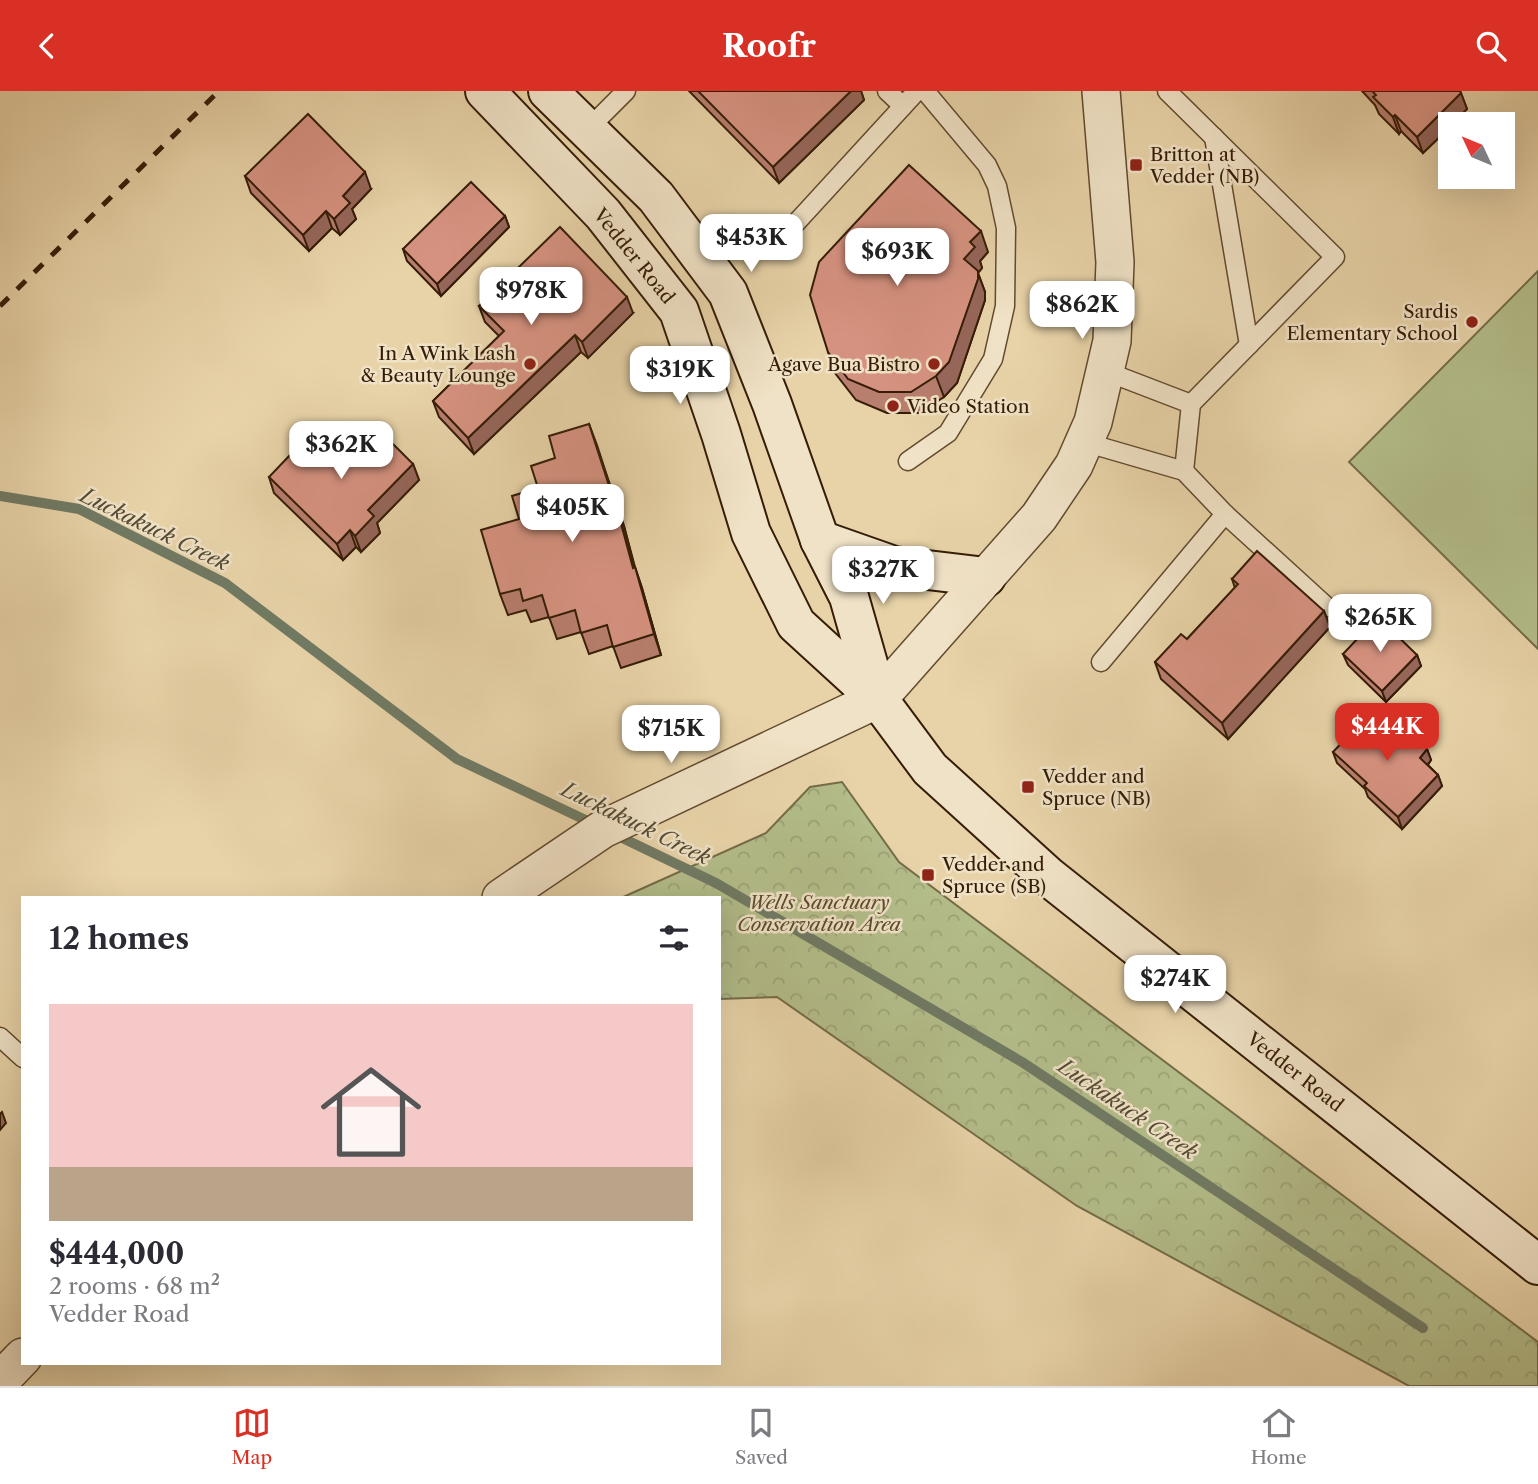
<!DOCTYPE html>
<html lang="en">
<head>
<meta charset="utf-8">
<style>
  :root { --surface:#fff; --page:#f7f7f7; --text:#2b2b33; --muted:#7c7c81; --line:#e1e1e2; --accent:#d93025 }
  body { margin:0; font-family:"Libre Caslon Text",serif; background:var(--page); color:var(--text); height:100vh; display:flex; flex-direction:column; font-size:26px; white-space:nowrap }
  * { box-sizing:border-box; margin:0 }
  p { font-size:23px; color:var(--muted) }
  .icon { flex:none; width:38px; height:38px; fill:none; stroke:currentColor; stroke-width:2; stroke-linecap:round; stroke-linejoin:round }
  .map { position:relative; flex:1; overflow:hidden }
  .panel { position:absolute; left:21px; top:805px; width:700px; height:469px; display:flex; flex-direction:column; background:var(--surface); border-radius:0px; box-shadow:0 7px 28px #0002 }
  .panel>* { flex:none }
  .needle { width:46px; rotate:314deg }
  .controls { position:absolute; left:1438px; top:21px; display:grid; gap:14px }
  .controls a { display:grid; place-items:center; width:77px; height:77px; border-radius:0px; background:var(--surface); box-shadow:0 7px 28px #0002; font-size:35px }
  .price { position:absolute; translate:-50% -60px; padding:0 16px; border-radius:14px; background:#fff; color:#222; font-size:23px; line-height:46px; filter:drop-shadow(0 2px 4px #0008) }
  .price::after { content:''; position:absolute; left:50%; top:42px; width:21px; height:16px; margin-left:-10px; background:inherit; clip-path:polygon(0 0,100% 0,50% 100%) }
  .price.active { background:var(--accent); color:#fff }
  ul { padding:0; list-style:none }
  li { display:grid; align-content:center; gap:14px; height:371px; padding:0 28px }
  li span { display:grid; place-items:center; height:217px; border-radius:0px; color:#555 }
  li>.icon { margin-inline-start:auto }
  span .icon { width:126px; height:126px; fill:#fffc; stroke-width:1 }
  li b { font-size:30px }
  h2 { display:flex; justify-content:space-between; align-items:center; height:84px; padding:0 28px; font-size:30px }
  header { display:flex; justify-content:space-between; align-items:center; height:91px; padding:0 28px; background:var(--accent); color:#fff; font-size:32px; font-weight:800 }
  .menu { display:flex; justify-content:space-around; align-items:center; height:98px; border-top:2px solid var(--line); background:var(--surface); font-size:19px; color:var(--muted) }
  .menu a { display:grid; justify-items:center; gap:4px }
  .menu .active { color:var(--accent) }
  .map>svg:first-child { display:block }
</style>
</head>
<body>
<header><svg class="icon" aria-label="back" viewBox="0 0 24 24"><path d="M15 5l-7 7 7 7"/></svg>Roofr<svg class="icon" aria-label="search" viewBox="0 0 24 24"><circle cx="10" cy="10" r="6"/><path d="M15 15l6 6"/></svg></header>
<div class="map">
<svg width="1538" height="1295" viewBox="0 0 1538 1295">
  <defs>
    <pattern id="park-crowns" width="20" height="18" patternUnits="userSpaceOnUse" patternTransform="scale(1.75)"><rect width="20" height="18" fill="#b3bd8a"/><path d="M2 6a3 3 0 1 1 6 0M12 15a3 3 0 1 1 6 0" fill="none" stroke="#9ba276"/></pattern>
  </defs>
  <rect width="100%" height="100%" fill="#e8d3a8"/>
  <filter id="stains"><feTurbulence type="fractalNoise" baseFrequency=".00286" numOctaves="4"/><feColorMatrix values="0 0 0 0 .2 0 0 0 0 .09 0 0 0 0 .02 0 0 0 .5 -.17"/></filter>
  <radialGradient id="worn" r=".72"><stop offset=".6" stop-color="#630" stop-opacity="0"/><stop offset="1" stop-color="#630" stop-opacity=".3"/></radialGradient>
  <polygon fill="url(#park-crowns)" stroke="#746c48" stroke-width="2" points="842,691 899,771 1538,1251 1538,1295 1409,1295 1077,1115 777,906 719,908 719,807 621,807 766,742 810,696"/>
  <polygon fill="#b3bd8a" stroke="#746c48" stroke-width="2" points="1538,180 1538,558 1349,371"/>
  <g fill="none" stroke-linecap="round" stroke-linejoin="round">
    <g stroke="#707a64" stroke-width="10">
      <polyline points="0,405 79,418 225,492 457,668 596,734"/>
      <polyline points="614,743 716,792 1022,971 1423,1237"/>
    </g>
    <defs>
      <g id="service">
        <polyline points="887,0 903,15"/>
        <polyline points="1167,0 1335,166 1191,313 1184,380"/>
        <polyline points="588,38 626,0"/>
        <polyline points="1214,46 1249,254"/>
        <polyline points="773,157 917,0"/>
        <polyline points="1105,280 1191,313"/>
        <polyline points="1084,351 1184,380 1225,423"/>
        <polyline points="908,370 948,342 993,268 1005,215 1006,137 997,95 987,74 925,0"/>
        <polyline points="1101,571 1225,423 1327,516"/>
        <polyline points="0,946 23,967"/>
      </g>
      <g id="minor">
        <polyline points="501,807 603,738 878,608 1039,426 1074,374 1093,331 1112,250 1115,171 1101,0"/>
        <polyline points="0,1290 23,1266"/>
      </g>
      <g id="secondary">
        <polyline points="485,0 603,123 679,220 721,343 751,442 796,533 878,608 930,678 1049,786 1538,1174"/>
        <polyline points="548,0 656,106 728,202 772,313 820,449 849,506 878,608"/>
        <polyline points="820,449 894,475 986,486"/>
      </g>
    </defs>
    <use href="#service" stroke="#624a2e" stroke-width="21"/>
    <use href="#minor" stroke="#624a2e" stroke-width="40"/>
    <use href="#secondary" stroke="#351c06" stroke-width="42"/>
    <use href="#service" stroke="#f0e2c6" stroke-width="18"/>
    <use href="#minor" stroke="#f0e2c6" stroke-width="37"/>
    <use href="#secondary" stroke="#f0e2c6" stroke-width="38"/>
    <polyline stroke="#351c06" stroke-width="5" stroke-dasharray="12 12" stroke-linecap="butt" points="0,215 219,0"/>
  </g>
  <g fill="#b87e6e" stroke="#351c06" stroke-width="2">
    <polygon points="689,0 861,0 864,9 779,92"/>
    <polygon points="1362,0 1460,0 1467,18 1451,33 1451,35 1423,62 1401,40 1399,43 1379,23 1375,14"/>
    <polygon points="245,85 371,98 352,118 356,128 340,144 332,137 309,160 251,102"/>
    <polygon points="505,125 509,136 441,205 407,170 403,158"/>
    <polygon points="988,161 980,170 982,177 978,182 985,201 985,209 957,292 944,306 919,322 887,322 856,309 835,282 828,261"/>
    <polygon points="479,215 633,222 588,267 581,261 474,363 439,326 433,310 499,245 485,231"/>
    <polygon points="589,333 624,435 635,476 642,497 661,564 621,577 613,555 589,563 581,541 557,548 549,526 531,531 526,519 508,524 500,503 519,428 555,367"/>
    <polygon points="341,370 413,373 419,389 377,432 380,442 361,461 356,456 343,469 274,402 269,386"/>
    <polygon points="1232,488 1324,520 1330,536 1228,648 1161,588 1155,571 1187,548 1235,497"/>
    <polygon points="1343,563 1417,564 1421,575 1386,611 1348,574"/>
    <polygon points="1391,640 1427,658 1431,669 1428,674 1438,684 1442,695 1402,738 1368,706 1365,698 1337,672 1333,661"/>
  </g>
  <g fill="#96665a" stroke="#351c06" stroke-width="2">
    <polygon points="851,0 861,0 864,9 779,92 773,76"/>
    <polygon points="1461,2 1467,18 1452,33 1451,33 1451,35 1423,62 1417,46"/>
    <polygon points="1395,24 1401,40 1399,43 1393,26"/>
    <polygon points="365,81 371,98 352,118 356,128 340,144 334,128 343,105"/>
    <polygon points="326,120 332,137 309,160 303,144"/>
    <polygon points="505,125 509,136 441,205 437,193"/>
    <polygon points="981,140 988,161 980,170 982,177 978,182 985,201 985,209 957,292 944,306 936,285 964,168 970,151"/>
    <polygon points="627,206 633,222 588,267 582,251"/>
    <polygon points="575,244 581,261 474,363 468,347"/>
    <polygon points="589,333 597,354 619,422 611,401"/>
    <polygon points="413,373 419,389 377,432 380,442 361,461 355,445 368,419"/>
    <polygon points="616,414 624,435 640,498 633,477"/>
    <polygon points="350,439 356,456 343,469 337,453"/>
    <polygon points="635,476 642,497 661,564 654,543"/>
    <polygon points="1324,520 1330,536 1228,648 1222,632"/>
    <polygon points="1417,564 1421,575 1386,611 1382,600"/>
    <polygon points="1427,658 1431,669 1424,678 1420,667"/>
    <polygon points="1438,684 1442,695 1402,738 1398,726"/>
    <polygon points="2,1021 6,1032 0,1039 0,1023"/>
  </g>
  <g fill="#d69280" stroke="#351c06" stroke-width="2">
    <polygon points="698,0 851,0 773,76"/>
    <polygon points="1372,0 1460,0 1461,2 1417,46 1395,24 1393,26 1373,6 1376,4"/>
    <polygon points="308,23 365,81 343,105 350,112 334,128 326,120 303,144 245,85"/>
    <polygon points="909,74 981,140 970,151 975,156 964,168 978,180 978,188 949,271 936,285 911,301 879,301 848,288 828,261 810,204 819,171"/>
    <polygon points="471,91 505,125 437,193 403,158"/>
    <polygon points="560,136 627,206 582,251 575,244 468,347 433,310 504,240 479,215"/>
    <polygon points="589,333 611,401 609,401 613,416 616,414 633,477 635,476 654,543 613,556 607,534 581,542 575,519 549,527 542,504 523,510 520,498 500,503 481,439 519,428 512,405 538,397 531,375 555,367 549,345"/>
    <polygon points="375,335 413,373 368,419 374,425 355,445 350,439 337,453 269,386 312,341 341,370"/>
    <polygon points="1257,460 1324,520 1222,632 1155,571 1181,543 1187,548 1238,493 1232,488"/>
    <polygon points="1378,526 1417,564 1382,600 1343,563"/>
    <polygon points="1371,621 1391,640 1400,632 1427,658 1420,667 1438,684 1398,726 1364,695 1367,692 1333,661"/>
  </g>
  <g fill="#8f2418" stroke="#f0e2c6" stroke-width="2.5">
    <rect x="1129" y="67" width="14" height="14" rx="3.5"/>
    <circle cx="1472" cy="231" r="7"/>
    <circle cx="530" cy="273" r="7"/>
    <circle cx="934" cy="273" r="7"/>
    <circle cx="893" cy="315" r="7"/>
    <rect x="1021" y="689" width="14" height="14" rx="3.5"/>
    <rect x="921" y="777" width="14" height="14" rx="3.5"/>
  </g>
  <g text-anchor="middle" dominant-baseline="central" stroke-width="5" stroke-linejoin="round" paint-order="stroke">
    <g font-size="19" fill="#351c06" stroke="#f0e2c6" text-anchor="start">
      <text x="1150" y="63">Britton at<tspan x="1150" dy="22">Vedder (NB)</tspan></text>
      <text x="1458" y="220" text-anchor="end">Sardis<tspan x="1458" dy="22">Elementary School</tspan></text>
      <text x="516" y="262" text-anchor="end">In A Wink Lash<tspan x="516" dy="22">&amp; Beauty Lounge</tspan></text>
      <text x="920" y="273" text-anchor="end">Agave Bua Bistro</text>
      <text x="907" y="315">Video Station</text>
      <text x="1042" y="685">Vedder and<tspan x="1042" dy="22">Spruce (NB)</tspan></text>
      <text x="942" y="773">Vedder and<tspan x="942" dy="22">Spruce (SB)</tspan></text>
    </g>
    <g font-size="19" fill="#351c06" stroke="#f0e2c6">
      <text transform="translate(634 165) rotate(51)">Vedder Road</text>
      <text transform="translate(1295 981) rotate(38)">Vedder Road</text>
    </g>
    <g font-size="19" font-style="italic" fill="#5b4c2e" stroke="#f0e2c6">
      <text x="819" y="811">Wells Sanctuary<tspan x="819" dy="22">Conservation Area</tspan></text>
    </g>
    <g font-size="21" font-style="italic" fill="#534b35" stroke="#f0e2c6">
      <text transform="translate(155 438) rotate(26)">Luckakuck Creek</text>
      <text transform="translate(636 732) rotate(26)">Luckakuck Creek</text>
      <text transform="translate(1128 1018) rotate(34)">Luckakuck Creek</text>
    </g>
  </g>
  <rect width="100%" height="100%" filter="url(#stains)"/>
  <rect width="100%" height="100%" fill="url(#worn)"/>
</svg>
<div class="controls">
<a><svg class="needle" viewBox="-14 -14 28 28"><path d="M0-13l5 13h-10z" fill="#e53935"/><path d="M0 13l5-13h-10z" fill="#7c7c81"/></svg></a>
</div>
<b class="price" style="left:751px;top:183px">$453K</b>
<b class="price" style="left:897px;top:197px">$693K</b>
<b class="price" style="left:531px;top:236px">$978K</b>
<b class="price" style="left:1082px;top:250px">$862K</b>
<b class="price" style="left:680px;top:315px">$319K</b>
<b class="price" style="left:341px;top:390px">$362K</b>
<b class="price" style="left:572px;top:453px">$405K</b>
<b class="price" style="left:883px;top:515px">$327K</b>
<b class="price" style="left:1380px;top:563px">$265K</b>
<b class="price active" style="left:1387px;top:672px">$444K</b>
<b class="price" style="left:671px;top:674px">$715K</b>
<b class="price" style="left:1175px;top:924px">$274K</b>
<section class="panel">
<h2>12 homes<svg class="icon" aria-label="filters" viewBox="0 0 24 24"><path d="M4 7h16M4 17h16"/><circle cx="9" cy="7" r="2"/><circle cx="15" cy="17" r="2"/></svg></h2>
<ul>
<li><span style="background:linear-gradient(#f6c9c9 75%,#b9a48a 0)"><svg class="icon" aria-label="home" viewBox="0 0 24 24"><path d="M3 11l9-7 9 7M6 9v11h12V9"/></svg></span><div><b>$444,000</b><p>2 rooms · 68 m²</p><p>Vedder Road</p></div></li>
</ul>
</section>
</div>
<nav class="menu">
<a class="active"><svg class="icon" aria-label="map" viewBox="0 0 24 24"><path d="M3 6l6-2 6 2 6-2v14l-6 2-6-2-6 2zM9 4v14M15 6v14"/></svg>Map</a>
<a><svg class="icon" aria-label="saved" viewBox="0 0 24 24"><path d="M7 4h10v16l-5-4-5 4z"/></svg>Saved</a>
<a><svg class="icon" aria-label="home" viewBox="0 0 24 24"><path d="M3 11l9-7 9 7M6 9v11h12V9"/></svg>Home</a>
</nav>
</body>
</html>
